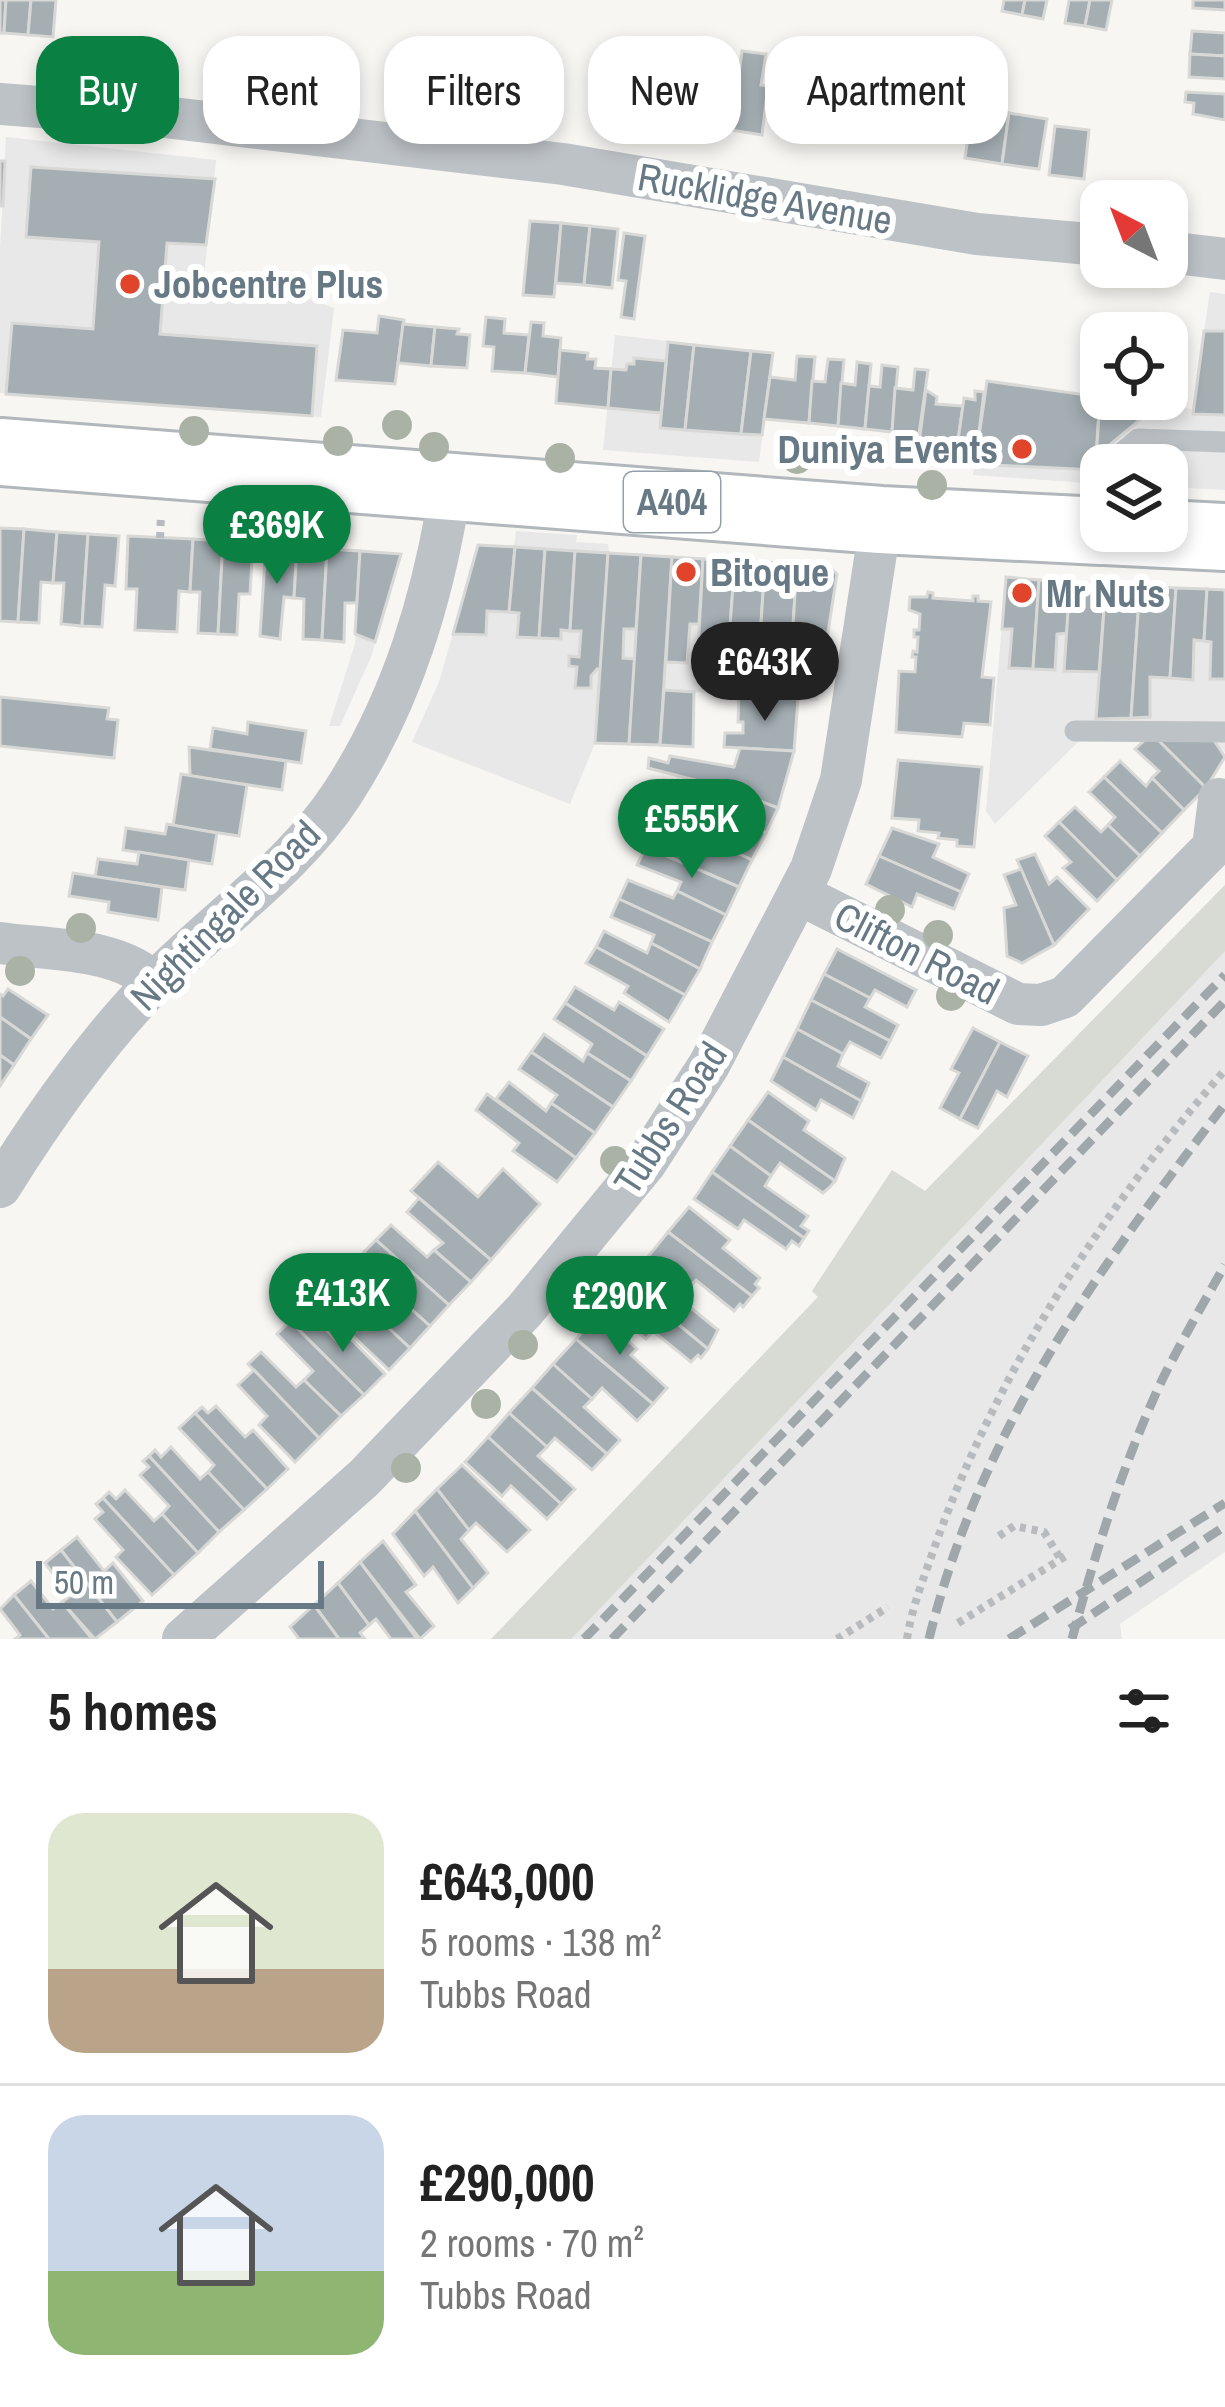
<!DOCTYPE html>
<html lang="en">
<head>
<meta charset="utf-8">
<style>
  :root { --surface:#fff; --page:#f6f6f6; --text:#222; --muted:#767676; --line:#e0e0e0; --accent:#0b8043 }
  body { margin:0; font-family:"Archivo Narrow",sans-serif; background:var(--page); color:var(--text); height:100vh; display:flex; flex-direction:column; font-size:45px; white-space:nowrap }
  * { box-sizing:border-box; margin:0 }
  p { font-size:39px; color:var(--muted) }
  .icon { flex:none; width:66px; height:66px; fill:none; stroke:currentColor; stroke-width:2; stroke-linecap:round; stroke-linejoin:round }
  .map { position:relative; height:1639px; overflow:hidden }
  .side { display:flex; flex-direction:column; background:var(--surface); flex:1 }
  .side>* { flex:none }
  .guide { position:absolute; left:36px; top:36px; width:1155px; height:108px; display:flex; gap:24px }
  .needle { width:78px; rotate:318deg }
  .tools { position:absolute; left:1080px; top:180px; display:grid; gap:24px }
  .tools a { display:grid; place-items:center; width:108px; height:108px; border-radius:24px; background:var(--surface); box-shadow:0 6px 18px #0003; font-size:60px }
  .scale { position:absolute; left:36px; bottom:30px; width:288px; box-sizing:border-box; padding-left:12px; border:6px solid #667984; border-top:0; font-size:33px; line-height:42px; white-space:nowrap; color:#667984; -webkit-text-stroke:9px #fff; paint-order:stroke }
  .price { position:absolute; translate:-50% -102px; padding:0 27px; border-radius:42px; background:var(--accent); color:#fff; font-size:39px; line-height:78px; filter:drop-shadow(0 3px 6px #0008) }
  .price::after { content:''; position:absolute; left:50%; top:72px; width:36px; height:27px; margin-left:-18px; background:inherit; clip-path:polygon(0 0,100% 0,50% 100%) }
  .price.selected { background:#222; color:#fff }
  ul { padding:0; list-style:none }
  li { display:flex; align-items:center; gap:36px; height:300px; padding:0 48px }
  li+li { border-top:3px solid var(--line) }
  li span { display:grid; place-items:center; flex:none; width:336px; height:240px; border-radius:36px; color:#555 }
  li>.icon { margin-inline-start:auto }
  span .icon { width:144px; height:144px; fill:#fffc; stroke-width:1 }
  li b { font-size:51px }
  h2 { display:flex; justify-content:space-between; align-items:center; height:144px; padding:0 48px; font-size:51px }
  .pill { padding:0 42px; border-radius:36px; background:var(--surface); box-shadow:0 6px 18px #0003; font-size:42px; line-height:108px }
  .pill.selected { background:var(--accent); color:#fff }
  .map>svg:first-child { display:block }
</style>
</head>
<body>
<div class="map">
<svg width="1225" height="1639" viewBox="0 0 1225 1639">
  <rect width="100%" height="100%" fill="#f7f6f3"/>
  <g fill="#e7e8e7">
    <polygon points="6,137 216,160 204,276 278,288 334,308 321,417 0,393 0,249"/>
    <polygon points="1210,292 1225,294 1225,490 1167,487 1167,465 1101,465 1101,484 973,475 987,381 1192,409"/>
    <polygon points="615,335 773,353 759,462 603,450"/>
    <polygon points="516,531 577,535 576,542 608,544 609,553 828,566 837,574 818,701 695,692 693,747 595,743 570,804 412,742 439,682 478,545 514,547"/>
    <polygon points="360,551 401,554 371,657 340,726 329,726 355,644"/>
    <polygon points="1006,577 1225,590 1225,752 1213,739 1079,741 995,824 986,811"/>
    <polygon points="1225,885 1225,1552 1120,1624 1122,1639 492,1639 818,1297 812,1291 892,1170 925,1191"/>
  </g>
  <polygon fill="#d7dbd3" points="1225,885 1225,951 571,1639 491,1639 818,1297 812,1291 892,1170 925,1191"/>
  <g fill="#a4aeb3" stroke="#d8d8d6" stroke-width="3">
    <polygon points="0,0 6,0 4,33 0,33"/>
    <polygon points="6,0 31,0 28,35 4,33"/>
    <polygon points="31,0 56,0 53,37 28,35"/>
    <polygon points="1004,0 1025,0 1022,15 1002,11"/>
    <polygon points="1025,0 1047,0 1043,19 1022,15"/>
    <polygon points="1069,0 1090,0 1085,26 1065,23"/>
    <polygon points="1090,0 1112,0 1106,30 1085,26"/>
    <polygon points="1193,0 1225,0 1225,10 1193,8"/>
    <polygon points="1192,31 1225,33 1225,56 1190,54"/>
    <polygon points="742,51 766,54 761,85 768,86 762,135 731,130"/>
    <polygon points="1190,54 1225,56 1225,79 1189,77"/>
    <polygon points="1186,92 1225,94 1225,120 1193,114 1194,103 1185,102"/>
    <polygon points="972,108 1009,113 1002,164 965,158"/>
    <polygon points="1009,113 1047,119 1039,169 1002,164"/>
    <polygon points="1055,126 1089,130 1084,179 1049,175"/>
    <polygon points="0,161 5,161 3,206 0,206"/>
    <polygon points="31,167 215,179 206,245 167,243 160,334 317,346 312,416 6,394 12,323 93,329 99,242 26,237"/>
    <polygon points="530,221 561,223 554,297 523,295"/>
    <polygon points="561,223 590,226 584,285 556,283"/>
    <polygon points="590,226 618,229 612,288 584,285"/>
    <polygon points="624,233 645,236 634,319 621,317 626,281 618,280"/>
    <polygon points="379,316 404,320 395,384 336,380 343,330 377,333"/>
    <polygon points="486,317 505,319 504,333 529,335 525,373 492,371 494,347 483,346"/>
    <polygon points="531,322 544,323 543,336 561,338 558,377 525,373"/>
    <polygon points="403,324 435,327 431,366 398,363"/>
    <polygon points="435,327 459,329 457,334 470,335 467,368 431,366"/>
    <polygon points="1204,331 1225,331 1225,415 1193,414"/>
    <polygon points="668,342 694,345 685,430 660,428"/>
    <polygon points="694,345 751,351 741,434 685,430"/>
    <polygon points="560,350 588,353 587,359 596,359 595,368 611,369 608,408 556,403"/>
    <polygon points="751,351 773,353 762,435 741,434"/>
    <polygon points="797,356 815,357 809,423 764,419 770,377 795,380"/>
    <polygon points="634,358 666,361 661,413 608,408 611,369 626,370 627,364 634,364"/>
    <polygon points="828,359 844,360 838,426 809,423 812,381 825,382"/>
    <polygon points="857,362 871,364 865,429 838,426 841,383 855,385"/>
    <polygon points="882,365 898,367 892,432 865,429 869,386 880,387"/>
    <polygon points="915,369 928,370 919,434 892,432 895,388 913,390"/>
    <polygon points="987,381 1100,397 1095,470 975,464"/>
    <polygon points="926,390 937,397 936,404 963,406 955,461 917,458"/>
    <polygon points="975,391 984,392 975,464 955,461 964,398 975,400"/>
    <polygon points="1100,397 1135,400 1147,414 1101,452 1097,446"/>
    <polygon points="0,528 24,529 18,622 0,621"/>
    <polygon points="24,529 57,532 53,583 41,582 39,623 18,622"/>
    <polygon points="57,532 88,534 82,626 61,624 64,583 53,583"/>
    <polygon points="88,534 119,536 115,586 105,585 102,627 82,626"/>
    <polygon points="128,536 193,539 190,592 179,591 177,632 135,630 137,589 126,589"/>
    <polygon points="193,539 223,541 218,634 198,633 200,592 190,592"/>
    <polygon points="223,541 253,542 250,594 239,594 237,635 218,634"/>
    <polygon points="266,544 297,547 294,598 284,597 280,639 260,636"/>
    <polygon points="478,545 515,547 509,612 487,611 486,635 453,634"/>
    <polygon points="297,547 327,549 322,640 303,639 304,599 294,598"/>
    <polygon points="515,547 545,549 539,638 517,637 519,613 509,612"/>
    <polygon points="327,549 360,551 357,603 345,603 344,642 322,640"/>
    <polygon points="545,549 575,551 570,631 561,630 561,639 539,638"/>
    <polygon points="360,551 401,554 375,642 355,634"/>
    <polygon points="575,551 608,553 602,670 597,669 591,676 591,688 575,688 577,667 569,666 569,656 579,657 581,631 570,631"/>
    <polygon points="608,553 641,555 636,629 624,629 623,658 635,659 629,744 595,743"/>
    <polygon points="641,555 672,557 660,745 629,744"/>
    <polygon points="672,557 703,559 699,624 690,624 687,663 666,662"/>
    <polygon points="703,559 735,560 728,653 698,651"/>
    <polygon points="735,560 765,562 759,654 728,653"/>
    <polygon points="765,562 797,564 791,656 759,654"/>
    <polygon points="797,564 828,566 837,574 824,658 791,656"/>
    <polygon points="1006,577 1039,580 1033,669 1009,668 1012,629 1002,629"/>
    <polygon points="1039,580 1070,582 1067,633 1057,634 1055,670 1033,669"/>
    <polygon points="1070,582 1106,583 1099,672 1064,671"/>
    <polygon points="1106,583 1140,585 1131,718 1096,719"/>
    <polygon points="1140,585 1176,588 1170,678 1150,677 1150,717 1131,718"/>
    <polygon points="1176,588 1207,589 1204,641 1194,640 1193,680 1170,678"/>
    <polygon points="1207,589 1225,590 1225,679 1210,679 1211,642 1204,641"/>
    <polygon points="928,592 933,593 933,598 973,601 973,596 978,596 978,601 991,602 982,677 994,678 990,725 964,723 962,737 896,732 899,671 915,672 916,657 912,657 913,651 917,652 918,637 914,637 914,630 919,630 920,614 909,610 910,597 927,597"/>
    <polygon points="664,690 694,692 693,747 660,745"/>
    <polygon points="739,696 798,699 794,751 724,747 725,733 743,733 743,722 738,722"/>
    <polygon points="0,697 109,708 107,719 118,720 114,758 0,746"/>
    <polygon points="248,722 306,731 301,763 210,749 213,728 247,734"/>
    <polygon points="1213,739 1225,757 1206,788 1158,740"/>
    <polygon points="1145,740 1158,740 1206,788 1184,810 1152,778 1159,771 1135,749"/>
    <polygon points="189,747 286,761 282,790 190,776"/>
    <polygon points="740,748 794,751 778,808 726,788 648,768 649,758 668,763 670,756 734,767"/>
    <polygon points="898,760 982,767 974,847 957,846 957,840 938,838 939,833 918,831 919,820 892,818"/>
    <polygon points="1120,761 1146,786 1152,778 1184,810 1162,833 1104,777"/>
    <polygon points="181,774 247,785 239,836 173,826"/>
    <polygon points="1104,777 1162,833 1140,856 1108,825 1115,817 1089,792"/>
    <polygon points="664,780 677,784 678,780 722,794 726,788 778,808 766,833 713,809 657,793"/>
    <polygon points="657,793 713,809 766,833 752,860 702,837 707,828 651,806"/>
    <polygon points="1075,807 1101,832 1108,825 1140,856 1117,880 1059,822"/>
    <polygon points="1059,822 1117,880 1097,901 1063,868 1071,862 1045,836"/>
    <polygon points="167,824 217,833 212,864 123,850 126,828 165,834"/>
    <polygon points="656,825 699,844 702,837 752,860 739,887 646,847"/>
    <polygon points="892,828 939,844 933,857 969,874 961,892 879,856"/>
    <polygon points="646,847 739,887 726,915 677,891 681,882 637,865"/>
    <polygon points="139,852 189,860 185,890 95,877 98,859 137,864"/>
    <polygon points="1035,854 1049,884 1057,877 1089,909 1054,945 1017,860"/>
    <polygon points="879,856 961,892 954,909 917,894 912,907 866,884"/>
    <polygon points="1021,869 1054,945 1022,963 1007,956 1004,908 1016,905 1004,875"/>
    <polygon points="73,873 162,887 158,920 108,912 109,902 69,896"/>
    <polygon points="628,880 673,898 677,891 726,915 712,942 619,899"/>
    <polygon points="619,899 712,942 700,969 651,943 654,935 611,917"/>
    <polygon points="604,931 647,953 651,943 700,969 685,995 596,947"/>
    <polygon points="596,947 685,995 669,1022 624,993 628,986 586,963"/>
    <polygon points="837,949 916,990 907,1007 875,990 870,998 824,974"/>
    <polygon points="824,974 870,998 865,1007 898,1025 890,1041 811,1000"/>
    <polygon points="575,987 614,1010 619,1002 664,1029 647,1056 565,1003"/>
    <polygon points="8,989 48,1015 31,1039 0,1017 0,994 3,996"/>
    <polygon points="811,1000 890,1041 881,1058 850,1042 843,1054 797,1029"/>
    <polygon points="565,1003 647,1056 631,1081 587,1053 592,1044 554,1019"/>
    <polygon points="0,1017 31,1039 14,1065 0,1055"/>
    <polygon points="973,1028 1000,1042 960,1119 940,1108 959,1073 951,1069"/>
    <polygon points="797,1029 843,1054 838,1066 869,1083 861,1101 783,1057"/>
    <polygon points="544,1034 583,1061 587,1053 631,1081 613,1107 531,1052"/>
    <polygon points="1000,1042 1028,1056 1007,1097 997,1091 978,1128 960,1119"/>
    <polygon points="531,1052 613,1107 595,1133 551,1103 557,1095 519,1069"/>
    <polygon points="0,1055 14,1065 0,1086"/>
    <polygon points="783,1057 861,1101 853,1118 821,1100 816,1110 771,1081"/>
    <polygon points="509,1082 546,1111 551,1103 595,1133 576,1158 496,1099"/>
    <polygon points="768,1092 809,1121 804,1130 845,1158 835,1181 748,1120"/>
    <polygon points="487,1094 576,1158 557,1182 513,1151 519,1143 476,1110"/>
    <polygon points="748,1120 835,1181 830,1187 823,1193 780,1163 771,1176 730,1146"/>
    <polygon points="730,1146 771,1176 765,1186 808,1216 801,1226 809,1231 804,1238 712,1172"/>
    <polygon points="438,1162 478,1197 503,1169 540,1204 491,1260 411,1191"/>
    <polygon points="712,1172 804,1238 799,1246 792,1241 786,1249 744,1220 738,1229 694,1199"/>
    <polygon points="419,1198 491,1260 471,1282 434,1250 443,1243 407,1212"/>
    <polygon points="689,1207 730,1240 723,1248 760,1278 755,1284 759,1288 752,1296 668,1232"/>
    <polygon points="391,1225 427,1257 434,1250 471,1282 449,1305 376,1240"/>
    <polygon points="668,1232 752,1296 743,1307 740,1304 734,1311 696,1280 687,1290 647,1258"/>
    <polygon points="376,1240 449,1305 430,1326 392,1292 400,1284 364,1252"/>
    <polygon points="647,1258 687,1290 680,1299 718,1330 708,1349 627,1282"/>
    <polygon points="349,1269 384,1300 392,1292 430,1326 410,1348 338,1281"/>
    <polygon points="338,1281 410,1348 389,1370 352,1335 360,1327 324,1294"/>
    <polygon points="627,1282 708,1349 701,1358 698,1355 691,1362 653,1331 646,1339 606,1307"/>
    <polygon points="310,1314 340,1344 348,1336 385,1374 364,1395 296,1327"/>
    <polygon points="599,1314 637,1349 631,1355 667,1388 653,1404 576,1339"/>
    <polygon points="290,1321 364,1395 341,1416 304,1380 313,1371 277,1334"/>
    <polygon points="576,1339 653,1404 637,1421 602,1388 592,1399 553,1364"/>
    <polygon points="261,1352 296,1387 304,1380 341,1416 319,1438 248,1364"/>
    <polygon points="553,1364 592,1399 584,1407 620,1440 607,1454 532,1388"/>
    <polygon points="254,1370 319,1438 295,1462 259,1425 267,1416 238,1385"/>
    <polygon points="532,1388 607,1454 592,1470 555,1438 547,1447 509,1413"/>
    <polygon points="216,1406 245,1437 253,1430 288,1469 267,1489 195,1413 202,1407 208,1413"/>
    <polygon points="195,1413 267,1489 244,1510 208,1472 214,1465 179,1428"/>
    <polygon points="509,1413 547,1447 538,1456 575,1489 561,1504 488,1437"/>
    <polygon points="488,1437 561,1504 547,1519 511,1486 502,1496 465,1462"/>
    <polygon points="171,1447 200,1479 208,1472 244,1510 219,1532 149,1456 155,1450 161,1457"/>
    <polygon points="149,1456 219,1532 198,1553 162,1514 169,1506 140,1475 149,1467 143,1461"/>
    <polygon points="462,1465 530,1530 507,1552 476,1523 469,1530 437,1489"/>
    <polygon points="437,1489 469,1530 461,1539 488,1573 473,1588 415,1511"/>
    <polygon points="125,1490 154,1521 162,1514 198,1553 174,1575 103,1498 109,1492 116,1499"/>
    <polygon points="103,1498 174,1575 152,1595 116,1557 123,1550 95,1519 103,1512 96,1504"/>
    <polygon points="415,1511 473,1588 458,1603 433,1567 424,1576 393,1534"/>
    <polygon points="77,1537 104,1571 113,1563 143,1601 117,1622 61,1550"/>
    <polygon points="383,1541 416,1585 406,1592 434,1626 420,1639 360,1562"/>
    <polygon points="61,1550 117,1622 95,1639 62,1602 70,1596 45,1563"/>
    <polygon points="360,1562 417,1639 391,1639 376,1619 369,1625 338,1583"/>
    <polygon points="31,1581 53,1609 62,1602 92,1639 49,1639 14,1595"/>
    <polygon points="338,1583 369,1625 360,1633 365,1639 339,1639 314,1605"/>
    <polygon points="14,1595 49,1639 15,1639 20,1635 0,1609"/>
    <polygon points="314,1605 339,1639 299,1639 290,1627"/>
  </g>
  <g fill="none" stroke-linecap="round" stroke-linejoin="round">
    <defs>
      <g id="primary">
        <polyline points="0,452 881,520 1101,531"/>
        <polyline points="1105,531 1225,537"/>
      </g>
    </defs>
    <use href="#primary" stroke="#b1b7ba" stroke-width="72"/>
    <g stroke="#b8bbbe" stroke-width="8" stroke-dasharray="6 6" stroke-linecap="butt">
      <polyline points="160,538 161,515"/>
      <polyline points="999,1536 1014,1526 1044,1532 1060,1558"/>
      <polyline points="958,1623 1069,1554"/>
      <polyline points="837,1639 888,1607"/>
      <path d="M907,1639C912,1606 925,1575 936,1543C998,1370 1104,1208 1225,1070"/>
    </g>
    <g stroke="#bdc2c6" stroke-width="21">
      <polyline points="1117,465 1117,457 1138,439 1225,442"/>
      <polyline points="1075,731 1225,732"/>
    </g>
    <g stroke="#bdc2c6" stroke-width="42">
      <polyline points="0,104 156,116 563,164 977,234 1101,245"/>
      <polyline points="1167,252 1225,259"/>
      <polyline points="799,894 1018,1004 1041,1005 1065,997 1213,847 1219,799"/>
      <path d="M0,943C48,950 119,947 154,983"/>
      <path d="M0,1187C45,1115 95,1044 154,983C215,920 294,868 342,794C403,700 434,595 451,485"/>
      <polyline points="183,1639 364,1478 524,1311 645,1164 709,1065 811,869 841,780 881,520"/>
    </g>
    <use href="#primary" stroke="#fff" stroke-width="66"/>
    <g stroke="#9fa7ab" stroke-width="9" stroke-dasharray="18 9" stroke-linecap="butt">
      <polyline points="1070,1629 1225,1526"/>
      <polyline points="584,1639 1225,975"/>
      <polyline points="612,1639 1225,1001"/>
      <path d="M929,1639C980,1431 1097,1270 1225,1104"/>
      <polyline points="1009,1639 1225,1503"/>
      <path d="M1072,1639C1096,1550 1124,1461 1163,1378C1182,1340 1204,1302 1225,1265"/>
    </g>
  </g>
  <g fill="#aab2a5">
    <circle cx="397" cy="425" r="15"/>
    <circle cx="194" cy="431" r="15"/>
    <circle cx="338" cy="441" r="15"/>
    <circle cx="434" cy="447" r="15"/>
    <circle cx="560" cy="458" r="15"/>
    <circle cx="797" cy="459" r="15"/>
    <circle cx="932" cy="485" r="15"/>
    <circle cx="890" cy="910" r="15"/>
    <circle cx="81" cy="928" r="15"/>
    <circle cx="938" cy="935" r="15"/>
    <circle cx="20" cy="971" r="15"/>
    <circle cx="951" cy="996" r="15"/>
    <circle cx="615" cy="1161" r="15"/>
    <circle cx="568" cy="1292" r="15"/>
    <circle cx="523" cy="1345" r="15"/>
    <circle cx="486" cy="1404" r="15"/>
    <circle cx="406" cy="1468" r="15"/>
  </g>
  <g fill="#e0442b" stroke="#fff" stroke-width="4.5">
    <circle cx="130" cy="284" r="12"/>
    <circle cx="1022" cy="449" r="12"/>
    <circle cx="686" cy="572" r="12"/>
    <circle cx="1022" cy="593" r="12"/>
  </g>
  <g text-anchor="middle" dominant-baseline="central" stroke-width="12" stroke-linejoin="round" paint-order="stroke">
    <rect fill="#fff" stroke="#94a1a9" stroke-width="3" x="624" y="472" width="96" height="60" rx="9"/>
    <g font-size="36" font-weight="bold" fill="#667984">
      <text x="672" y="502">A404</text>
    </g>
    <g font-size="39" fill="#667984" stroke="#fff">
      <text transform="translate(765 198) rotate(10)">Rucklidge Avenue</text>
      <text transform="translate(225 915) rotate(-45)">Nightingale Road</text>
      <text transform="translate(917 953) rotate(27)">Clifton Road</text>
      <text transform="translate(670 1118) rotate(-57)">Tubbs Road</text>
    </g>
    <g font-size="39" font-weight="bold" fill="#667984" stroke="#fff" text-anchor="start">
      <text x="154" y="284">Jobcentre Plus</text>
      <text x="998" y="449" text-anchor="end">Duniya Events</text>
      <text x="710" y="572">Bitoque</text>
      <text x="1046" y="593">Mr Nuts</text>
    </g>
  </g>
</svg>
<div class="tools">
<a><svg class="needle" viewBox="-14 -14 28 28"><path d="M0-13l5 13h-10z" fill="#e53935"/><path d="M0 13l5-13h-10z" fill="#767676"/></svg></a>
<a><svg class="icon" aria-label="locate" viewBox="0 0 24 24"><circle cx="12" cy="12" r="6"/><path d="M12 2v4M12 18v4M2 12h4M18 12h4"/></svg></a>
<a><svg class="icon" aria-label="layers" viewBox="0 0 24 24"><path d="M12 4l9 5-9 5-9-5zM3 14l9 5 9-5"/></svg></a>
</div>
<div class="scale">50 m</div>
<b class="price" style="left:277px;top:587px">£369K</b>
<b class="price selected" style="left:765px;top:724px">£643K</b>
<b class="price" style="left:692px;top:881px">£555K</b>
<b class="price" style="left:343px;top:1355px">£413K</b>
<b class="price" style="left:620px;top:1358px">£290K</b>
<div class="guide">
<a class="pill selected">Buy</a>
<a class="pill">Rent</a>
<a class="pill">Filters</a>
<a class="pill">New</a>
<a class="pill">Apartment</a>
</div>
</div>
<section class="side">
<h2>5 homes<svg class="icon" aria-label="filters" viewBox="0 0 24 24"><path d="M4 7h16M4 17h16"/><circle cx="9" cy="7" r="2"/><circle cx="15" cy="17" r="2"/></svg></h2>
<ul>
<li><span style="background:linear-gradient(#dfe7d0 65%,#b9a48a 0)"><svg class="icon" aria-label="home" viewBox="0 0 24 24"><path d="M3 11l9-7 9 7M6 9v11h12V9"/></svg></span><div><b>£643,000</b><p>5 rooms · 138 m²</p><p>Tubbs Road</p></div></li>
<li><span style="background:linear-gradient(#c9d6e8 65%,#8fb573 0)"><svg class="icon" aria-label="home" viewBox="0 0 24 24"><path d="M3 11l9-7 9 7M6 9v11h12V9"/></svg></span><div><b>£290,000</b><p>2 rooms · 70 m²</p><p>Tubbs Road</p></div></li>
</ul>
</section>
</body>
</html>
